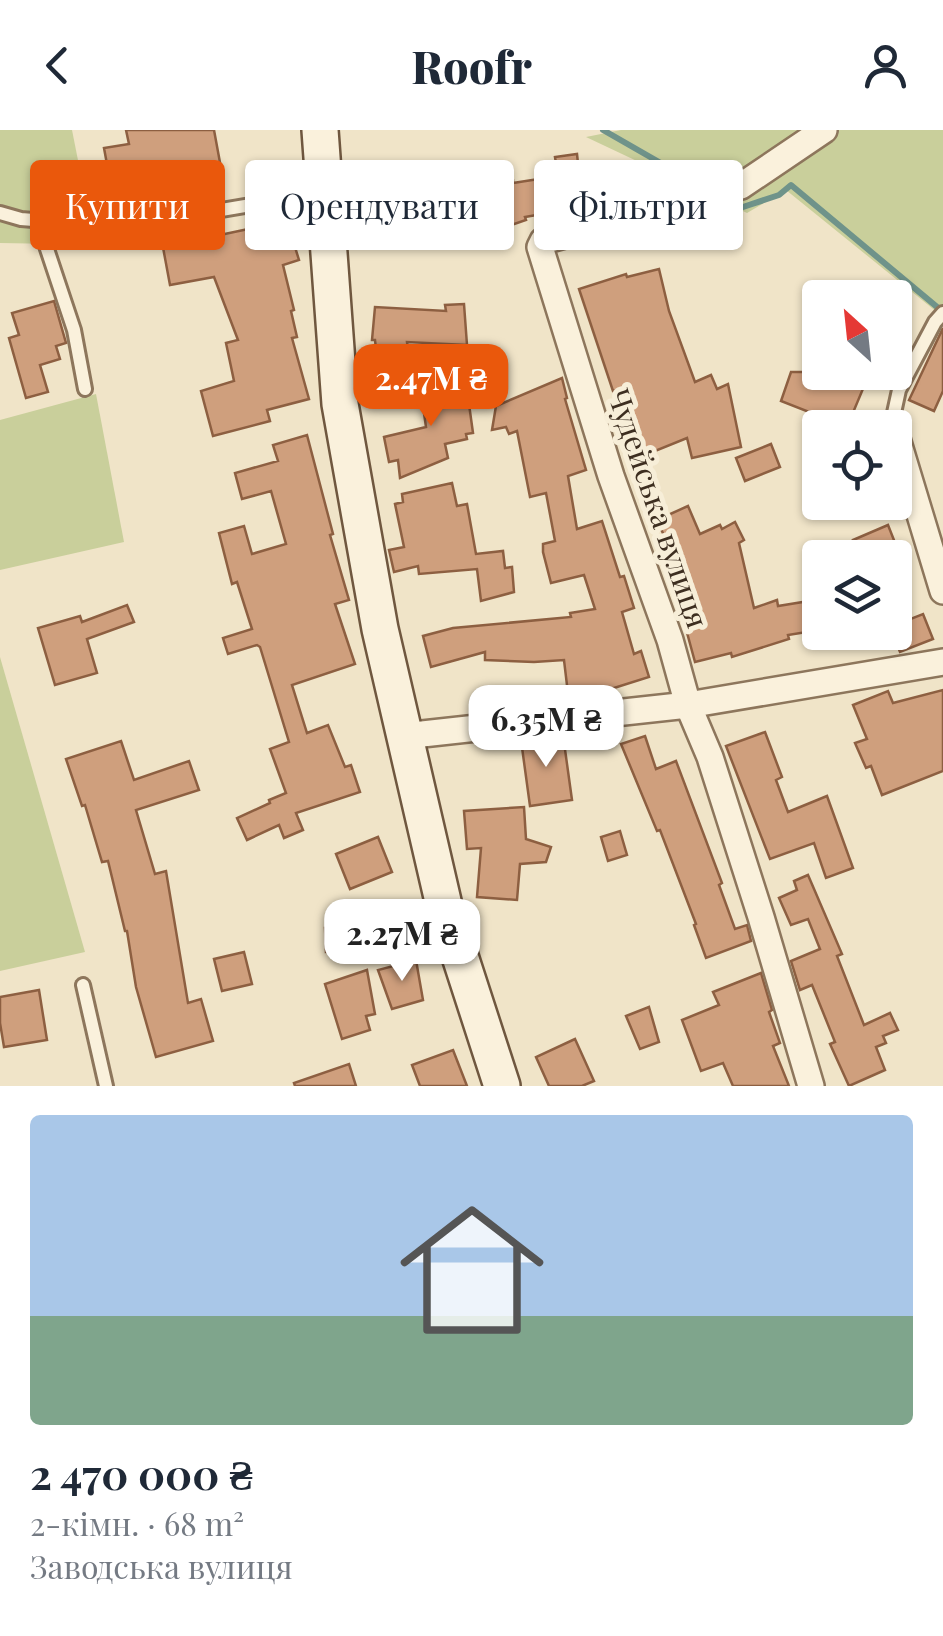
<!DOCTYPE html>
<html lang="uk">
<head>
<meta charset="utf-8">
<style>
  :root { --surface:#fff; --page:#f6f6f7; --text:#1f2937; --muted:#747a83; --accent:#ea580c }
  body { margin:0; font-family:"Playfair Display",serif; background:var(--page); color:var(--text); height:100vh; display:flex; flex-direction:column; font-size:38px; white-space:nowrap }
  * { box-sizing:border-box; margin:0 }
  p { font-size:32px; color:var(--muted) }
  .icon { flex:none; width:55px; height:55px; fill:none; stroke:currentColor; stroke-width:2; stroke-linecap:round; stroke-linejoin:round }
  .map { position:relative; height:956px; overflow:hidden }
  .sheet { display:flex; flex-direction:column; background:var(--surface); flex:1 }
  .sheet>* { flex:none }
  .hud { position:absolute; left:30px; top:30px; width:885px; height:90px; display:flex; gap:20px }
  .needle { width:65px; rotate:333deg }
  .tools { position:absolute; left:802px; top:150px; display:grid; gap:20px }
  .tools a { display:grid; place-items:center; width:110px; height:110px; border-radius:10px; background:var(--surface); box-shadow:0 2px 8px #0004; font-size:50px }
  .price { position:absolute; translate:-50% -85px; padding:0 22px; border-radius:20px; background:#fff; color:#222; font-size:32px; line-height:65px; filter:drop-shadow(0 2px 5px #0008) }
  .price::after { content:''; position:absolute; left:50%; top:60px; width:30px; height:22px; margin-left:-15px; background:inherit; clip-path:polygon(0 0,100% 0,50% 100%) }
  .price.selected { background:var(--accent); color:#fff }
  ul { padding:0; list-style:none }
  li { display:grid; align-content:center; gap:20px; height:530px; padding:0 30px }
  li span { display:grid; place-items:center; height:310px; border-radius:10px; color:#555 }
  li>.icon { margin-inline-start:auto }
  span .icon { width:180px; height:180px; fill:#fffc; stroke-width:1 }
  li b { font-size:42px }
  .chip { padding:0 35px; border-radius:10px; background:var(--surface); box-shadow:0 2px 8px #0004; font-size:35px; line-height:90px }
  .chip.selected { background:var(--accent); color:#fff }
  header { display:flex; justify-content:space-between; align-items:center; height:130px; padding:0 30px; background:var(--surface); font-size:45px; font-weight:800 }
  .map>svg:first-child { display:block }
</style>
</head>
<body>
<header><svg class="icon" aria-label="back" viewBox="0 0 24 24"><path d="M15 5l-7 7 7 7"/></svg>Roofr<svg class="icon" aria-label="person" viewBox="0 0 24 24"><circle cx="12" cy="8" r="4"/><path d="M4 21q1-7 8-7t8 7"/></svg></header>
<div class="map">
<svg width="943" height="956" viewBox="0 0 943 956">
  <rect width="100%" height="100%" fill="#f0e4c8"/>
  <g fill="#c9cf9b">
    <polygon points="0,0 72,0 93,106 56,114 0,113"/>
    <polygon points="621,0 943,0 943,187 786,60 747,83 586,7"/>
    <polygon points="96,264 124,412 0,440 0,290"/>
    <polygon points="0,527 85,822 0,841"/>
  </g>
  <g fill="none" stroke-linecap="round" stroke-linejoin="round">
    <g stroke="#6f938a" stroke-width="6">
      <polyline points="603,0 706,59"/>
      <polyline points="725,71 740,78 779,65 791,55 943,182"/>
    </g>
  </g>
  <g fill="#cf9f7d" stroke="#8d5f41" stroke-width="2.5">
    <polygon points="126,0 214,0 221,38 111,56 104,18 129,14"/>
    <polygon points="577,24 579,43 619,36 621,50 643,46 646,66 525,87 526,90 446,117 433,79 513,51 513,53 558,46 555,27"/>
    <polygon points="253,98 256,111 290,101 299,130 283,135 294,180 291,181 297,207 292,208 309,269 267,280 270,291 213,306 201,261 234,251 226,213 238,210 214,147 170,155 162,112 220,105"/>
    <polygon points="659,139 669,181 695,252 711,245 717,259 728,254 741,317 692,328 687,308 638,328 625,298 634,294 619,260 613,261 579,159 626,144 627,147"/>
    <polygon points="54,171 66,213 56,216 60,229 40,235 48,262 26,268 9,208 19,205 12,183"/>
    <polygon points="464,174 467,215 407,212 413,258 381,263 375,210 372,210 375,177 446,181 445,175"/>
    <polygon points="943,198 943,261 934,281 909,270"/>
    <polygon points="791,242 870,242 847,297 781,271"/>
    <polygon points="445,245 448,270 468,267 473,303 466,304 467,309 445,314 448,328 400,348 398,330 389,332 384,307 426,297 419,248"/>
    <polygon points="562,248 567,268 565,269 586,340 568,346 577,399 602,391 620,447 624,446 634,478 622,482 634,524 641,521 649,547 595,564 595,568 569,572 564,530 534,532 485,530 485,522 431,537 423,506 453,498 571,487 570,483 595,479 584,445 551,453 543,422 543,414 555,411 546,363 530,367 517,301 509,304 506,297 492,300 496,276"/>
    <polygon points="307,305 333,404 330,405 349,470 335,474 355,534 292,555 307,603 328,595 345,637 351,635 360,662 296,683 303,700 284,708 279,695 247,710 237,688 270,673 269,670 286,663 270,619 289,612 260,517 257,515 228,524 223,508 252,499 237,452 232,454 219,403 244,396 252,424 286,414 271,361 242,369 235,343 278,331 273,315"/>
    <polygon points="771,314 780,337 745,351 736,328"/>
    <polygon points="452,353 457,376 467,374 476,424 503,421 505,438 512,437 514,462 481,471 477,439 419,444 418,436 394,442 389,420 404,417 395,374 403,372 402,364"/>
    <polygon points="688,376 700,404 720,395 722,399 735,392 744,410 739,413 754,478 777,470 778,476 809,471 813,501 788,505 789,509 732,527 731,523 695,532 686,499 694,497 675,447 681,444 657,390"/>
    <polygon points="888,395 901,428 860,428 853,410"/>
    <polygon points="127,475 134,492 87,509 97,543 55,555 38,498 80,486 82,492"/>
    <polygon points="923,484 933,509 900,522 895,510 895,495"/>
    <polygon points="943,560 943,641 882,665 871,636 866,638 855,613 867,609 853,575 888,561 893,573"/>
    <polygon points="765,602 782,647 776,650 788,682 827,666 853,738 826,748 814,713 770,729 726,616"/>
    <polygon points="563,605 572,670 530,676 521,610"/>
    <polygon points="645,606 656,639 676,631 722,753 719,755 735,799 747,795 751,811 706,828 694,795 696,794 660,700 657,701 621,614"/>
    <polygon points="121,611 134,650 189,631 199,660 136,680 155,744 166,741 188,873 201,869 213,911 156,927 136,857 127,801 125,801 108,731 102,732 85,675 82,676 66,629"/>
    <polygon points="524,677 526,709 551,717 546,732 520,734 517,770 477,767 481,718 467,719 464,681"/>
    <polygon points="620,701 627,725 608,731 601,707"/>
    <polygon points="378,707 392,742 350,759 336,724"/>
    <polygon points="808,745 842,824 837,826 864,895 890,883 898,900 883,906 886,913 876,917 885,940 849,956 830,914 835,912 812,855 800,860 791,831 820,819 808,789 791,795 779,768 797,760 794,751"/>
    <polygon points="381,794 382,818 326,822 325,798"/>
    <polygon points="244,822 252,854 222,861 214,829"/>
    <polygon points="416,830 423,870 392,879 378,840"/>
    <polygon points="367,840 375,884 366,886 370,900 342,909 325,854"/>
    <polygon points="761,843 772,880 769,882 780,913 773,916 789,956 733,956 723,933 701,941 682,890 719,875 713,862"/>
    <polygon points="39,860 47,910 4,917 0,893 0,867"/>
    <polygon points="649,877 659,912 640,919 626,886"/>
    <polygon points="575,909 594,951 582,956 549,956 536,927"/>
    <polygon points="453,920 467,956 420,956 412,935"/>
    <polygon points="349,934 356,956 295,956 294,953"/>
  </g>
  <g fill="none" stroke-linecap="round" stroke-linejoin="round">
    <defs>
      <g id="service">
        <polyline points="0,83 21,89 121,97 321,63"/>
        <polyline points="40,91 47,119 74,200 85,259"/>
        <polyline points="892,292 899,260 935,192 943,183"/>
        <polyline points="83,855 106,956"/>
      </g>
      <g id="minor">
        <polyline points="895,302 943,461"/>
        <polyline points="404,606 688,575 943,532"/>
        <polyline points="811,956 761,787 710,627 688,575 670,510 611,346 540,117 543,111 741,56 824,0"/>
      </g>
      <polyline id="secondary" points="320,0 340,274 380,499 445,780 502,956"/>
    </defs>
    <use href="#service" stroke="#8d765c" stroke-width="18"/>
    <use href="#minor" stroke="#8d765c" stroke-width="30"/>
    <use href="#secondary" stroke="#6f573f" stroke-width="40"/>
    <use href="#service" stroke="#faf1dc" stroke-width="12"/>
    <use href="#minor" stroke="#faf1dc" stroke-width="25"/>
    <use href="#secondary" stroke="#faf1dc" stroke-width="35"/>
  </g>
  <g text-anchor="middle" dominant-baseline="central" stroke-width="10" stroke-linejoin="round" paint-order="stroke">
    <g font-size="30" fill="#3d2e20" stroke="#f7eed8">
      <text transform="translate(659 378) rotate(71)">Чудейська вулиця</text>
    </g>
  </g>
</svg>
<div class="tools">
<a><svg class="needle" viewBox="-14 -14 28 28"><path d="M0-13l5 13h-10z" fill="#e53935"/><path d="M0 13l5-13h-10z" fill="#747a83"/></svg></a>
<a><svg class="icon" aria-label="locate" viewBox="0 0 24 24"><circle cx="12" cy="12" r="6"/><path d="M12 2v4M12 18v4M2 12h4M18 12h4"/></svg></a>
<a><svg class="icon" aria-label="layers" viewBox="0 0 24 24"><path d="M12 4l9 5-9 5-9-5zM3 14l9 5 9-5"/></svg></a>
</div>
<b class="price selected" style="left:431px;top:299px">2.47M ₴</b>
<b class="price" style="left:546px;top:640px">6.35M ₴</b>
<b class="price" style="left:402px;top:854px">2.27M ₴</b>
<div class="hud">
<a class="chip selected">Купити</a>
<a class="chip">Орендувати</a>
<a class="chip">Фільтри</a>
</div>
</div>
<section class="sheet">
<ul>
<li><span style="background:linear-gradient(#a9c7e8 65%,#7fa58c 0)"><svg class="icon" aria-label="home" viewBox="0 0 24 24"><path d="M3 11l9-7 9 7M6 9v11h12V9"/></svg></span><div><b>2 470 000 ₴</b><p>2-кімн. · 68 m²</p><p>Заводська вулиця</p></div></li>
</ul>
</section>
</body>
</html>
